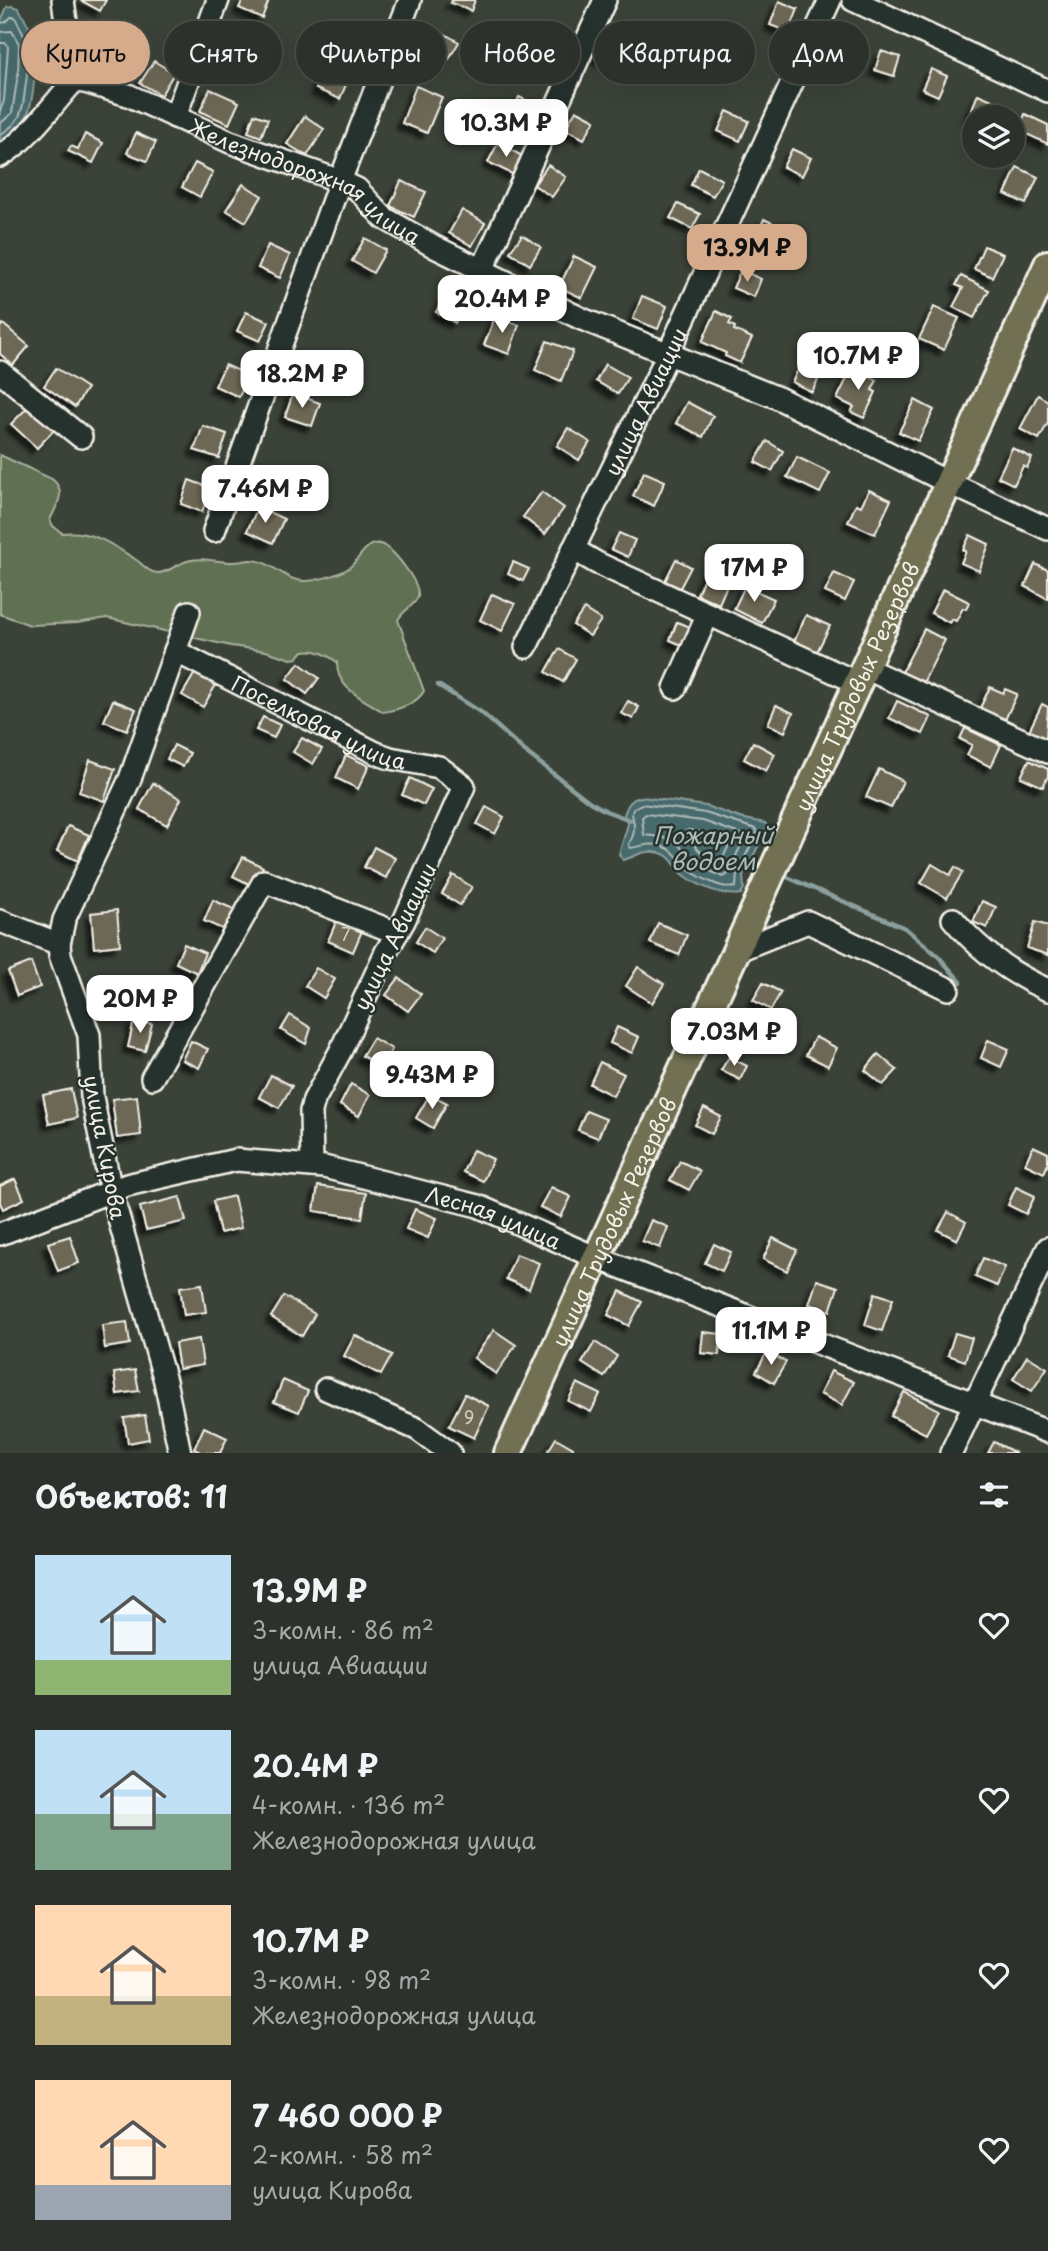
<!DOCTYPE html>
<html lang="ru">
<head>
<meta charset="utf-8">
<style>
  :root { --surface:#2c322b; --page:#383e37; --text:#f1f3f6; --muted:#a6aaa9; --line:#484d47; --accent:#d6ab8b }
  body { margin:0; font-family:"Playpen Sans",sans-serif; background:var(--page); color:var(--text); height:100vh; display:flex; flex-direction:column; font-size:26px; white-space:nowrap }
  * { box-sizing:border-box; margin:0 }
  p { font-size:23px; color:var(--muted) }
  .icon { flex:none; width:38px; height:38px; fill:none; stroke:currentColor; stroke-width:2; stroke-linecap:round; stroke-linejoin:round }
  .map { position:relative; height:1453px; overflow:hidden }
  .side { display:flex; flex-direction:column; background:var(--surface); flex:1 }
  .side>* { flex:none }
  .banner { position:absolute; left:21px; top:21px; width:1006px; height:63px; display:flex; gap:14px }
  .controls { position:absolute; left:962px; top:105px; display:grid; gap:14px }
  .controls a { display:grid; place-items:center; width:63px; height:63px; border-radius:50%; background:var(--surface); box-shadow:0 7px 28px #0002,0 0 0 2px var(--line); font-size:35px }
  .price { position:absolute; translate:-50% -60px; padding:0 16px; border-radius:14px; background:#fff; color:#222; font-size:23px; line-height:46px; filter:drop-shadow(0 2px 4px #0008) }
  .price::after { content:''; position:absolute; left:50%; top:42px; width:21px; height:16px; margin-left:-10px; background:inherit; clip-path:polygon(0 0,100% 0,50% 100%) }
  .price.current { background:var(--accent); color:#111 }
  ul { padding:0; list-style:none }
  li { display:flex; align-items:center; gap:21px; height:175px; padding:0 35px }
  li span { display:grid; place-items:center; flex:none; width:196px; height:140px; border-radius:0px; color:#555 }
  li>.icon { margin-inline-start:auto }
  span .icon { width:84px; height:84px; fill:#fffc; stroke-width:1 }
  li b { font-size:30px }
  h2 { display:flex; justify-content:space-between; align-items:center; height:84px; padding:0 35px; font-size:30px }
  .tag { padding:0 24px; border-radius:32px; background:var(--surface); box-shadow:0 7px 28px #0002,0 0 0 2px var(--line); font-size:24px; line-height:63px }
  .tag.current { background:var(--accent); color:#111 }
  .map>svg:first-child { display:block }
</style>
</head>
<body>
<div class="map">
<svg width="1048" height="1453" viewBox="0 0 1048 1453">
  <defs>
    <filter id="shadow"><feDropShadow dx="-5.5" dy="5.5" stdDeviation="2" flood-color="#0009"/></filter>
  </defs>
  <rect width="100%" height="100%" fill="#3b4339"/>
  <filter id="ink" filterUnits="userSpaceOnUse"><feTurbulence type="fractalNoise" baseFrequency=".0143" numOctaves="2"/><feDisplacementMap in="SourceGraphic" scale="14" xChannelSelector="R" yChannelSelector="G"/><feConvolveMatrix kernelMatrix="1 2 1 2 8 2 1 2 1" color-interpolation-filters="sRGB"/></filter>
  <g filter="url(#ink)">
    <path fill="#617152" stroke="#aab19d" stroke-width="2" d="M0,455L52,479C68,492 56,506 50,520L53,526L62,533C91,529 113,545 135,559C143,564 148,573 158,573C167,573 178,564 187,561C202,556 220,563 235,562C240,562 246,560 251,560C271,560 286,582 305,581C316,581 342,574 350,567C360,559 367,538 383,545C394,550 420,583 418,596C416,605 403,610 398,620L424,691C417,704 397,710 383,712C363,698 336,689 337,662C326,654 317,649 303,651L297,658L291,659L266,651L231,646L107,618L77,623L30,625L0,614Z"/>
    <g fill="#476a6d" stroke="#8ca09e" stroke-width="2">
      <path d="M12,6L19,8C23,18 33,31 35,42C37,61 34,106 24,122C18,132 9,137 0,144V23L7,7Z"/>
      <path d="M642,797L706,806L740,818L765,823L767,826L766,831L743,876L744,888L741,894C724,897 698,886 684,875C672,865 673,854 655,852C642,850 635,857 623,860L619,854L628,824L624,815C627,805 631,798 642,797Z"/>
    </g>
    <g fill="none" stroke-linecap="round" stroke-linejoin="round">
      <g stroke="#afbbb7" stroke-width="2">
        <polyline points="0,23 6,22 11,17 15,17 27,42 27,75 23,105 19,117 12,126 0,135"/>
        <polyline points="0,32 12,31 19,44 18,74 12,113 0,124"/>
        <polyline points="0,43 6,43 8,47 4,101 0,111"/>
        <path d="M642,804L705,813L756,829L757,833L737,873L736,887C724,890 701,878 690,871C678,862 679,852 662,846C650,842 640,847 630,848L629,844C632,839 634,834 634,828C635,815 625,811 642,804Z"/>
        <polygon points="646,814 703,821 743,835 744,839 727,875 723,877 695,864 677,843 662,837 644,835 642,817"/>
        <path d="M689,830L709,834L728,841L729,845L721,862C703,860 697,847 685,835L686,831Z"/>
      </g>
      <g stroke="#8ca09e" stroke-width="4.5">
        <polyline points="438,685 482,713 528,754 590,802 606,811 630,820"/>
        <polyline points="745,859 766,868"/>
        <polyline points="780,874 905,928 937,955 961,982"/>
      </g>
    </g>
    <g fill="#6d6856" stroke="#f4f1e8" stroke-width="2" filter="url(#shadow)">
      <polygon points="80,0 106,0 100,11"/>
      <polygon points="243,0 269,0 262,18 239,8"/>
      <polygon points="452,0 475,0 471,11 451,3"/>
      <polygon points="779,1 798,9 789,32 770,25"/>
      <polygon points="346,18 369,27 361,47 338,38"/>
      <polygon points="558,28 579,36 572,54 551,46"/>
      <polygon points="436,29 459,42 449,59 426,47"/>
      <polygon points="843,30 863,39 854,60 834,52"/>
      <polygon points="607,35 627,46 616,67 596,57"/>
      <polygon points="881,51 900,57 894,76 875,70"/>
      <polygon points="154,61 174,73 161,95 140,83"/>
      <polygon points="931,69 947,76 938,96 922,89"/>
      <polygon points="324,71 348,80 340,99 316,89"/>
      <polygon points="416,86 442,97 427,133 402,123"/>
      <polygon points="210,89 239,102 229,124 200,111"/>
      <polygon points="978,94 997,102 991,117 975,117 975,120 968,118"/>
      <polygon points="519,97 541,107 533,125 511,115"/>
      <polygon points="576,110 595,120 584,139 565,129"/>
      <polygon points="727,111 749,121 740,141 718,131"/>
      <polygon points="254,114 268,119 261,137 248,132"/>
      <polygon points="1025,114 1048,125 1048,144 1018,130"/>
      <polygon points="305,116 324,129 307,156 287,144"/>
      <polygon points="136,133 156,142 147,161 127,153"/>
      <polygon points="85,134 103,143 93,163 68,151 71,146 78,149"/>
      <polygon points="498,143 524,157 514,175 488,162"/>
      <polygon points="792,149 811,158 802,176 783,167"/>
      <polygon points="195,163 213,172 200,197 182,187"/>
      <polygon points="548,165 566,177 552,197 534,185"/>
      <polygon points="1017,167 1038,177 1026,204 1005,194"/>
      <polygon points="699,168 722,180 713,196 691,185"/>
      <polygon points="401,181 426,192 414,217 390,206"/>
      <polygon points="243,184 262,196 246,222 226,210"/>
      <polygon points="678,204 700,214 692,229 670,218"/>
      <polygon points="462,210 485,223 472,246 449,233"/>
      <polygon points="764,219 785,229 777,247 756,237"/>
      <polygon points="522,235 541,247 530,265 510,252"/>
      <polygon points="365,238 386,250 373,273 352,261"/>
      <polygon points="268,245 290,255 280,278 258,268"/>
      <polygon points="984,246 1003,254 992,277 974,269"/>
      <polygon points="574,256 597,267 582,298 559,287"/>
      <polygon points="741,270 761,279 754,297 733,288"/>
      <polygon points="961,276 989,290 974,318 953,307 963,288 956,285"/>
      <polygon points="450,288 469,299 455,323 436,312"/>
      <polygon points="642,296 667,306 658,329 633,319"/>
      <polygon points="934,307 959,318 944,350 919,339"/>
      <polygon points="716,311 732,319 729,324 735,327 734,330 752,338 740,363 725,356 726,353 702,342"/>
      <polygon points="246,312 269,322 260,341 237,331"/>
      <polygon points="495,317 519,325 509,354 484,345"/>
      <polygon points="3,324 29,346 13,365 0,354 0,327"/>
      <polygon points="547,341 573,351 561,381 535,370"/>
      <polygon points="605,364 628,377 618,394 596,381"/>
      <polygon points="225,365 249,375 239,397 215,386"/>
      <polygon points="56,368 87,388 75,407 44,386"/>
      <polygon points="799,368 819,378 812,392 792,382"/>
      <polygon points="852,368 877,380 872,390 876,392 864,418 851,412 854,407 837,399"/>
      <polygon points="293,393 320,403 312,426 285,417"/>
      <polygon points="1038,395 1048,401 1048,423 1039,439 1020,429"/>
      <polygon points="915,400 934,410 918,441 899,432"/>
      <polygon points="687,402 713,416 703,437 676,423"/>
      <polygon points="29,406 54,430 37,448 11,424"/>
      <polygon points="203,426 227,434 219,458 194,450"/>
      <polygon points="568,428 590,442 579,460 557,446"/>
      <polygon points="767,441 783,451 772,471 755,462"/>
      <polygon points="1012,448 1032,458 1027,468 1023,466 1014,485 998,477"/>
      <polygon points="797,457 830,473 820,493 787,477"/>
      <polygon points="644,472 665,481 654,506 633,496"/>
      <polygon points="189,480 211,488 202,512 181,504"/>
      <polygon points="869,490 891,500 875,534 848,522 856,504 861,506"/>
      <polygon points="542,492 564,508 545,534 523,517"/>
      <polygon points="258,507 284,519 273,543 247,531"/>
      <polygon points="619,533 635,540 628,557 611,549"/>
      <polygon points="970,535 989,544 979,571 961,563 966,551 963,550"/>
      <polygon points="676,559 691,567 680,588 665,581"/>
      <polygon points="712,559 726,565 720,579 728,583 719,604 697,594"/>
      <polygon points="513,562 529,569 523,581 508,574"/>
      <polygon points="1035,564 1048,570 1048,599 1025,586"/>
      <polygon points="834,573 854,582 845,601 825,592"/>
      <polygon points="745,586 774,599 762,623 734,609"/>
      <polygon points="943,589 969,602 966,609 963,608 956,621 951,619 950,623 931,613"/>
      <polygon points="492,594 515,604 502,631 480,620"/>
      <polygon points="584,609 601,620 590,636 573,625"/>
      <polygon points="806,615 830,626 815,656 792,646"/>
      <polygon points="677,622 693,628 686,647 670,640"/>
      <polygon points="924,629 945,640 923,683 902,672"/>
      <polygon points="559,649 576,659 563,682 546,672"/>
      <polygon points="299,663 319,678 307,694 287,679"/>
      <polygon points="196,671 217,683 203,707 182,695"/>
      <polygon points="990,687 1003,693 1005,689 1017,694 1005,720 980,708"/>
      <polygon points="113,700 136,709 127,730 104,721"/>
      <polygon points="628,701 639,707 633,719 621,713"/>
      <polygon points="897,701 931,717 923,734 889,718"/>
      <polygon points="1042,704 1048,707 1046,739 1029,731"/>
      <polygon points="776,705 793,713 785,732 768,724"/>
      <polygon points="263,717 280,725 274,738 256,730"/>
      <polygon points="965,728 1001,745 991,767 967,755 972,745 960,739"/>
      <polygon points="302,738 322,749 313,764 293,752"/>
      <polygon points="753,742 775,754 766,771 744,759"/>
      <polygon points="174,745 190,753 183,767 167,759"/>
      <polygon points="346,755 369,766 358,789 336,778"/>
      <polygon points="90,760 115,769 104,801 79,792"/>
      <polygon points="1029,760 1048,769 1048,776 1043,787 1021,777"/>
      <polygon points="879,769 903,781 891,808 866,797"/>
      <polygon points="410,778 432,789 424,805 402,795"/>
      <polygon points="153,783 181,799 167,825 139,809"/>
      <polygon points="486,807 504,817 495,834 477,824"/>
      <polygon points="68,826 89,835 78,861 57,851"/>
      <polygon points="374,847 395,858 386,878 364,867"/>
      <polygon points="243,857 263,867 253,886 233,876"/>
      <polygon points="932,864 950,875 955,867 963,872 947,898 921,883"/>
      <polygon points="453,875 472,887 460,905 442,894"/>
      <polygon points="213,900 238,911 229,932 204,921"/>
      <polygon points="982,901 996,907 987,928 973,922"/>
      <polygon points="117,910 120,945 94,948 91,913"/>
      <polygon points="339,915 364,926 353,952 328,941"/>
      <polygon points="1035,922 1048,926 1048,955 1027,948"/>
      <polygon points="658,923 687,935 679,955 650,943"/>
      <polygon points="425,927 442,938 433,953 416,942"/>
      <polygon points="184,944 205,953 197,973 176,963"/>
      <polygon points="31,962 40,987 17,996 8,971"/>
      <polygon points="638,967 664,984 652,1003 626,986"/>
      <polygon points="316,968 335,979 324,998 305,986"/>
      <polygon points="399,978 421,994 408,1011 386,995"/>
      <polygon points="763,983 781,992 771,1010 753,1000"/>
      <polygon points="290,1015 311,1028 306,1044 281,1030"/>
      <polygon points="134,1020 152,1024 145,1051 128,1047"/>
      <polygon points="617,1027 639,1037 632,1053 610,1043"/>
      <polygon points="815,1037 837,1048 828,1066 806,1055"/>
      <polygon points="373,1038 392,1049 382,1067 362,1056"/>
      <polygon points="988,1040 1009,1049 1001,1067 981,1058"/>
      <polygon points="191,1041 208,1049 199,1068 182,1060"/>
      <polygon points="878,1054 897,1070 883,1085 865,1070"/>
      <polygon points="729,1057 747,1066 740,1080 721,1070"/>
      <polygon points="600,1062 624,1074 613,1096 590,1084"/>
      <polygon points="271,1075 292,1086 279,1108 259,1097"/>
      <polygon points="351,1084 370,1095 359,1116 340,1105"/>
      <polygon points="71,1089 77,1118 49,1124 43,1095"/>
      <polygon points="430,1094 447,1103 433,1128 416,1118"/>
      <polygon points="137,1096 141,1135 117,1138 112,1099"/>
      <polygon points="704,1108 721,1117 712,1134 695,1125"/>
      <polygon points="586,1111 606,1119 598,1138 578,1130"/>
      <polygon points="1033,1146 1048,1153 1048,1164 1044,1173 1025,1164"/>
      <polygon points="473,1150 493,1159 483,1181 463,1172"/>
      <polygon points="680,1161 700,1171 689,1190 670,1180"/>
      <polygon points="15,1179 24,1199 3,1209 0,1203 0,1186"/>
      <polygon points="318,1186 366,1193 362,1218 314,1211"/>
      <polygon points="551,1187 571,1197 561,1217 540,1207"/>
      <polygon points="1016,1187 1035,1196 1026,1214 1008,1205"/>
      <polygon points="234,1196 241,1228 220,1233 213,1201"/>
      <polygon points="180,1197 186,1221 146,1230 140,1207"/>
      <polygon points="415,1209 437,1218 428,1238 406,1229"/>
      <polygon points="948,1212 966,1222 957,1240 938,1230"/>
      <polygon points="651,1220 668,1227 660,1248 642,1241"/>
      <polygon points="70,1236 79,1263 58,1271 48,1243"/>
      <polygon points="773,1238 797,1250 787,1271 763,1259"/>
      <polygon points="714,1244 731,1252 722,1271 705,1263"/>
      <polygon points="516,1254 539,1263 529,1289 506,1279"/>
      <polygon points="983,1258 1005,1267 997,1286 975,1277"/>
      <polygon points="817,1280 838,1287 830,1311 809,1304"/>
      <polygon points="202,1284 206,1312 184,1315 180,1287"/>
      <polygon points="620,1291 642,1302 629,1326 608,1315"/>
      <polygon points="875,1293 893,1299 882,1331 865,1325"/>
      <polygon points="284,1296 315,1314 302,1336 271,1317"/>
      <polygon points="127,1322 130,1344 105,1348 102,1325"/>
      <polygon points="494,1330 516,1345 496,1374 474,1358"/>
      <polygon points="703,1332 722,1334 719,1355 701,1353"/>
      <polygon points="955,1333 972,1338 965,1361 948,1355"/>
      <polygon points="355,1335 392,1355 381,1375 344,1356"/>
      <polygon points="199,1339 203,1365 179,1369 175,1343"/>
      <polygon points="595,1342 617,1356 604,1377 582,1363"/>
      <polygon points="767,1352 786,1362 774,1383 756,1372"/>
      <polygon points="1027,1356 1047,1368 1032,1391 1013,1379"/>
      <polygon points="135,1370 139,1391 117,1394 114,1373"/>
      <polygon points="831,1371 854,1382 842,1405 820,1394"/>
      <polygon points="283,1380 308,1391 299,1412 274,1402"/>
      <polygon points="577,1383 600,1394 591,1412 568,1401"/>
      <polygon points="904,1392 939,1410 926,1434 891,1416"/>
      <polygon points="465,1394 489,1406 474,1438 449,1426"/>
      <polygon points="145,1415 149,1439 128,1443 124,1418"/>
      <polygon points="204,1427 227,1438 220,1453 202,1453 194,1449"/>
      <polygon points="556,1438 573,1448 571,1453 547,1453"/>
      <polygon points="994,1442 1016,1453 988,1453"/>
    </g>
    <g fill="none" stroke-linecap="round" stroke-linejoin="round">
      <defs>
        <g id="minor">
          <polyline points="63,0 74,81"/>
          <polyline points="853,0 1048,91"/>
          <path id="s1" d="M74,81L85,82L128,95L230,142L340,181L357,189L384,218L435,247L582,319L778,398L949,483L1048,529"/>
          <polyline points="175,117 218,0"/>
          <path d="M0,156C25,143 54,103 74,81"/>
          <polyline points="482,270 605,0"/>
          <polyline points="0,372 81,437"/>
          <polyline points="214,531 340,181 410,0"/>
          <polyline points="573,549 597,563 858,683"/>
          <path id="s2" d="M526,647L668,354L830,0"/>
          <path id="s3" d="M175,651L376,753L390,758L439,767L464,786L404,921L386,952L340,1052L314,1100L311,1111L312,1166"/>
          <polyline points="865,668 1048,752"/>
          <polyline points="675,688 708,614"/>
          <path d="M953,919C979,950 1011,974 1048,990"/>
          <polyline points="0,921 59,944"/>
          <polyline points="736,951 808,922 948,989"/>
          <polyline points="152,1078 264,881 397,933"/>
          <path id="s4" d="M0,1234L127,1185L236,1160L324,1167L478,1206L597,1258L1048,1432"/>
          <polyline points="326,1389 417,1429 450,1453"/>
          <polyline points="180,1453 165,1381 111,1191 92,1097 89,1035 60,955 59,944 64,920 130,779 189,612"/>
          <polyline points="951,1453 1048,1248"/>
        </g>
        <g id="major">
          <path id="s5" d="M508,1453L1048,264"/>
        </g>
      </defs>
      <use href="#minor" stroke="#f4f1e8" stroke-width="26"/>
      <use href="#major" stroke="#f4f1e8" stroke-width="32"/>
      <use href="#minor" stroke="#26332d" stroke-width="21"/>
      <use href="#major" stroke="#716f52" stroke-width="26"/>
    </g>
  </g>
  <g text-anchor="middle" dominant-baseline="central" stroke-width="5" stroke-linejoin="round" paint-order="stroke">
    <g font-size="18" fill="#d2cfc4">
      <text x="346" y="933">7</text>
      <text x="469" y="1416">9</text>
    </g>
    <g font-size="21" fill="#f4f1e8" stroke="#26332d">
      <text stroke="none"><textPath href="#s1" startOffset="254">Железнодорожная улица</textPath></text>
      <text stroke="none"><textPath href="#s2" startOffset="273">улица Авиации</textPath></text>
      <text stroke="none"><textPath href="#s5" startOffset="842">улица Трудовых Резервов</textPath></text>
      <text stroke="none"><textPath href="#s3" startOffset="161">Поселковая улица</textPath></text>
      <text transform="translate(394 936) rotate(-64)">улица Авиации</text>
      <text transform="translate(106 1147) rotate(79)">улица Кирова</text>
      <text stroke="none"><textPath href="#s4" startOffset="513">Лесная улица</textPath></text>
      <text stroke="none"><textPath href="#s5" startOffset="254">улица Трудовых Резервов</textPath></text>
    </g>
    <g font-size="23" font-style="italic" fill="#afbbb7" stroke="#26332d">
      <text x="713" y="834">Пожарный<tspan x="713" dy="26">водоем</tspan></text>
    </g>
  </g>
</svg>
<div class="controls">
<a><svg class="icon" aria-label="layers" viewBox="0 0 24 24"><path d="M12 4l9 5-9 5-9-5zM3 14l9 5 9-5"/></svg></a>
</div>
<b class="price" style="left:506px;top:159px">10.3M ₽</b>
<b class="price current" style="left:747px;top:284px">13.9M ₽</b>
<b class="price" style="left:502px;top:335px">20.4M ₽</b>
<b class="price" style="left:858px;top:392px">10.7M ₽</b>
<b class="price" style="left:302px;top:410px">18.2M ₽</b>
<b class="price" style="left:265px;top:525px">7.46M ₽</b>
<b class="price" style="left:754px;top:604px">17M ₽</b>
<b class="price" style="left:140px;top:1035px">20M ₽</b>
<b class="price" style="left:734px;top:1068px">7.03M ₽</b>
<b class="price" style="left:432px;top:1111px">9.43M ₽</b>
<b class="price" style="left:771px;top:1367px">11.1M ₽</b>
<div class="banner">
<a class="tag current">Купить</a>
<a class="tag">Снять</a>
<a class="tag">Фильтры</a>
<a class="tag">Новое</a>
<a class="tag">Квартира</a>
<a class="tag">Дом</a>
</div>
</div>
<section class="side">
<h2>Объектов: 11<svg class="icon" aria-label="filters" viewBox="0 0 24 24"><path d="M4 7h16M4 17h16"/><circle cx="9" cy="7" r="2"/><circle cx="15" cy="17" r="2"/></svg></h2>
<ul>
<li><span style="background:linear-gradient(#bfe0f5 75%,#8fb573 0)"><svg class="icon" aria-label="home" viewBox="0 0 24 24"><path d="M3 11l9-7 9 7M6 9v11h12V9"/></svg></span><div><b>13.9M ₽</b><p>3-комн. · 86 m²</p><p>улица Авиации</p></div><svg class="icon" aria-label="heart" viewBox="0 0 24 24"><path d="M12 20l-8-8c-3-5 5-10 8-4 3-6 11-1 8 4z"/></svg></li>
<li><span style="background:linear-gradient(#bfe0f5 60%,#7fa58c 0)"><svg class="icon" aria-label="home" viewBox="0 0 24 24"><path d="M3 11l9-7 9 7M6 9v11h12V9"/></svg></span><div><b>20.4M ₽</b><p>4-комн. · 136 m²</p><p>Железнодорожная улица</p></div><svg class="icon" aria-label="heart" viewBox="0 0 24 24"><path d="M12 20l-8-8c-3-5 5-10 8-4 3-6 11-1 8 4z"/></svg></li>
<li><span style="background:linear-gradient(#ffd9b3 65%,#c2b280 0)"><svg class="icon" aria-label="home" viewBox="0 0 24 24"><path d="M3 11l9-7 9 7M6 9v11h12V9"/></svg></span><div><b>10.7M ₽</b><p>3-комн. · 98 m²</p><p>Железнодорожная улица</p></div><svg class="icon" aria-label="heart" viewBox="0 0 24 24"><path d="M12 20l-8-8c-3-5 5-10 8-4 3-6 11-1 8 4z"/></svg></li>
<li><span style="background:linear-gradient(#ffd9b3 75%,#9aa5b1 0)"><svg class="icon" aria-label="home" viewBox="0 0 24 24"><path d="M3 11l9-7 9 7M6 9v11h12V9"/></svg></span><div><b>7 460 000 ₽</b><p>2-комн. · 58 m²</p><p>улица Кирова</p></div><svg class="icon" aria-label="heart" viewBox="0 0 24 24"><path d="M12 20l-8-8c-3-5 5-10 8-4 3-6 11-1 8 4z"/></svg></li>
</ul>
</section>
</body>
</html>
